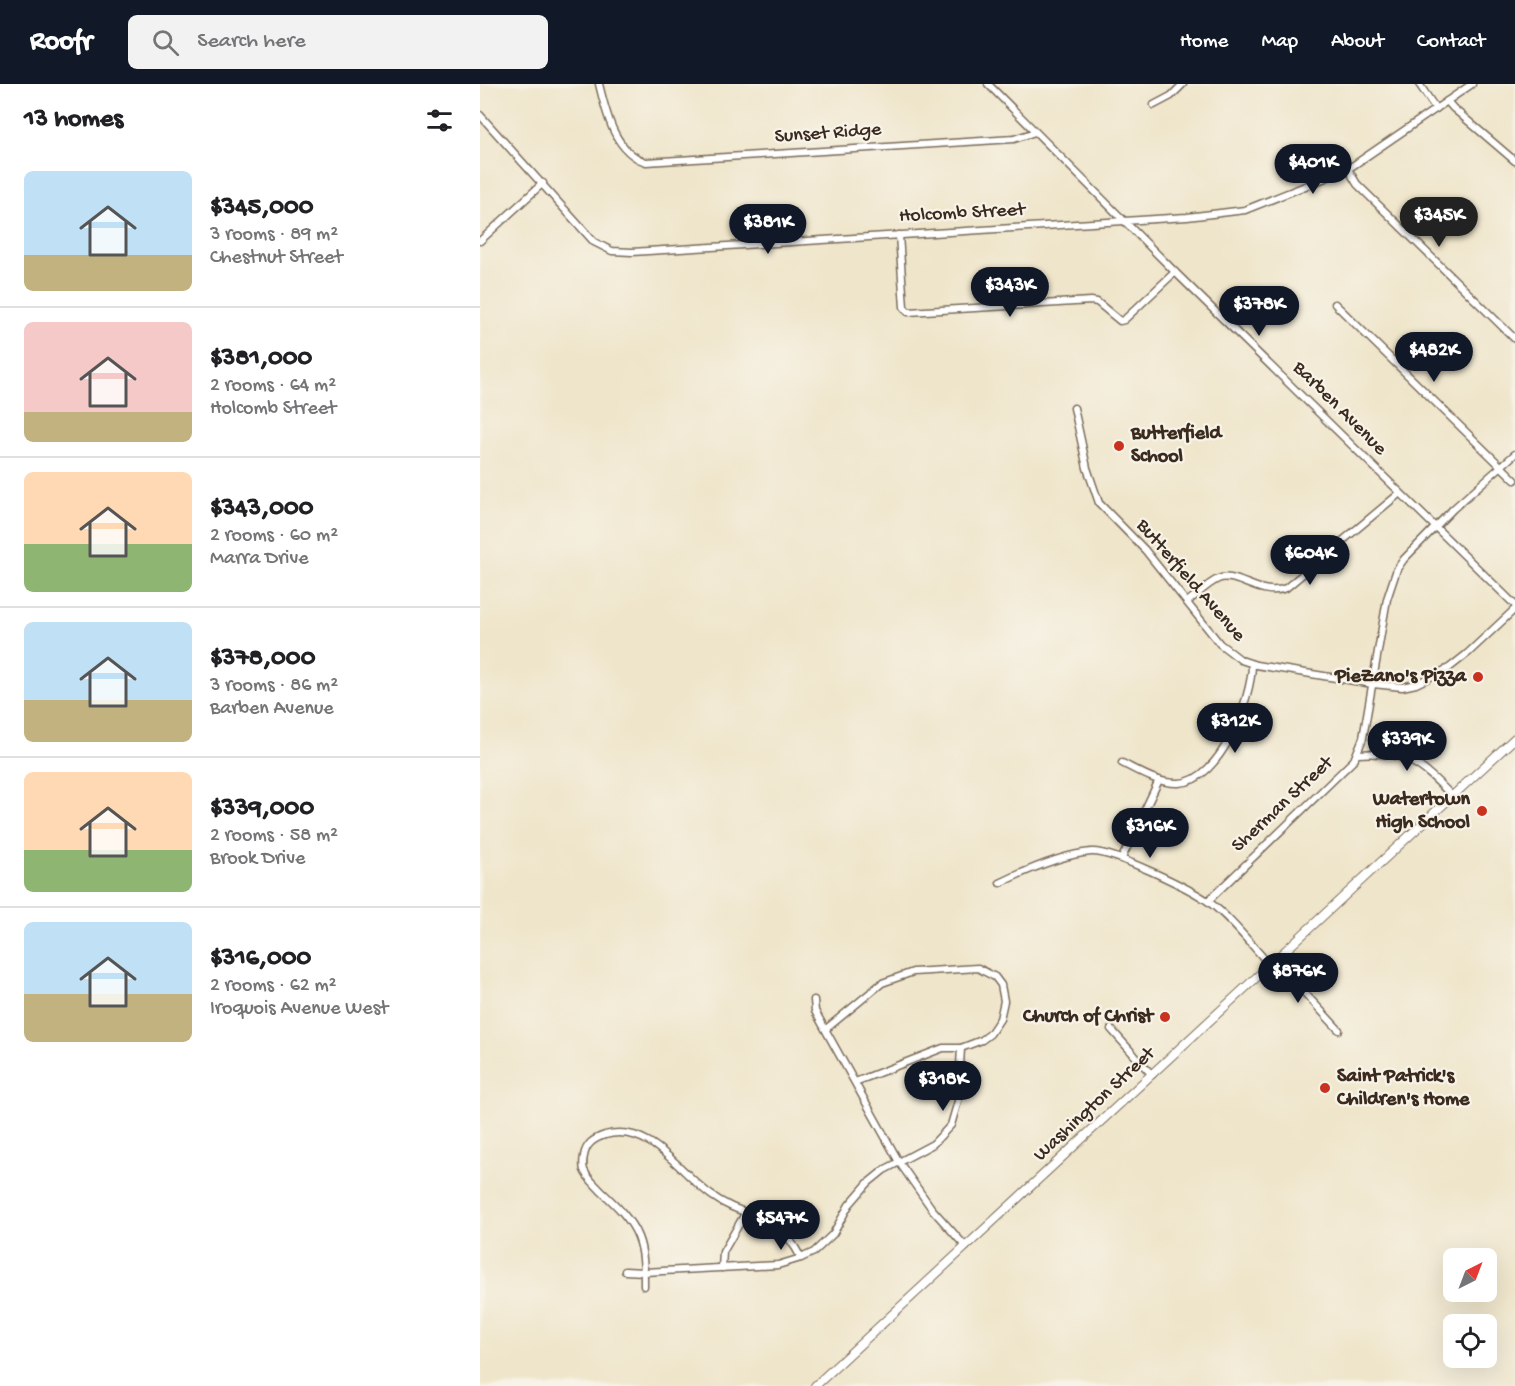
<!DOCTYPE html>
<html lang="en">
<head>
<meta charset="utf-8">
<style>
  :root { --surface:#fff; --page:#f2f2f2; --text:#202124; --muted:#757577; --line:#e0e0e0; --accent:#111827 }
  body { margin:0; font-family:"Gochi Hand",sans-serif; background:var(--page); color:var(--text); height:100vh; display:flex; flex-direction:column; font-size:22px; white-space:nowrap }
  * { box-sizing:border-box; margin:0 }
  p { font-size:20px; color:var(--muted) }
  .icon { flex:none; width:33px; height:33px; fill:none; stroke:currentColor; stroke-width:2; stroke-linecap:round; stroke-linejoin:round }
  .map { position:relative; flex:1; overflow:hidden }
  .panel { display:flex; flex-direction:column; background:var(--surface); width:480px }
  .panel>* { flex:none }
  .needle { width:39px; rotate:42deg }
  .fabs { position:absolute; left:963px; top:1164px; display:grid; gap:12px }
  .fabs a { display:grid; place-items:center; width:54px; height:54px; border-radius:9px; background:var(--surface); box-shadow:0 6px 24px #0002; font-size:30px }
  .price { position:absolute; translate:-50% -51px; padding:0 14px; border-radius:21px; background:var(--accent); color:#fff; font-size:20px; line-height:39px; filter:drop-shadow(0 2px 3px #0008) }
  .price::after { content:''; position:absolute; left:50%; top:36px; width:18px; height:14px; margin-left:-9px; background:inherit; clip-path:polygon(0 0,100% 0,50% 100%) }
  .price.on { background:#222; color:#fff }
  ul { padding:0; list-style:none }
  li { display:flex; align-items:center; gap:18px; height:150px; padding:0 24px }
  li+li { border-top:2px solid var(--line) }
  li span { display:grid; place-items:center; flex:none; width:168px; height:120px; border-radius:9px; color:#555 }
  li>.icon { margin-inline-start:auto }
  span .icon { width:72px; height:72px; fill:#fffc; stroke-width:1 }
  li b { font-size:26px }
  h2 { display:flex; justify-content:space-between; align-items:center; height:72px; padding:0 24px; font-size:26px }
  header { display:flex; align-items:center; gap:36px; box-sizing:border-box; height:84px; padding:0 30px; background:var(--accent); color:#fff }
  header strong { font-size:28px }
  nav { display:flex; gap:33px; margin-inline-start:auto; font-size:21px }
  .search { width:420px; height:54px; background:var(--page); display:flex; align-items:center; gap:15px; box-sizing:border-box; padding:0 21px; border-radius:9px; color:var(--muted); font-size:22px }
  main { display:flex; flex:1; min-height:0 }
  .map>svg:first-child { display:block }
</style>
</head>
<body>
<header>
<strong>Roofr</strong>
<div class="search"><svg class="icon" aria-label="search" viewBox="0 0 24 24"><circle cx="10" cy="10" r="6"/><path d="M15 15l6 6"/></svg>Search here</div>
<nav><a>Home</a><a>Map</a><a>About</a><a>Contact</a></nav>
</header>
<main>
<section class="panel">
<h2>13 homes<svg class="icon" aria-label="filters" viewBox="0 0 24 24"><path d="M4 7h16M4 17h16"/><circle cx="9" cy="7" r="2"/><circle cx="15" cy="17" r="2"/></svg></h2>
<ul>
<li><span style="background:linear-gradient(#bfe0f5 70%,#c2b280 0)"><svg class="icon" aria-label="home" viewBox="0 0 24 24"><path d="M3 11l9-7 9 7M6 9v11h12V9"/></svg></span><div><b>$345,000</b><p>3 rooms · 89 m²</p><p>Chestnut Street</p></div></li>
<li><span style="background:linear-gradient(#f6c9c9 75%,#c2b280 0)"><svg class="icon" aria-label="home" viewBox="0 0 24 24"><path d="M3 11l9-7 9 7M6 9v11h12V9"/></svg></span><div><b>$381,000</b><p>2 rooms · 64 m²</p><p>Holcomb Street</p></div></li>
<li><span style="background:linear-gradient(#ffd9b3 60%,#8fb573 0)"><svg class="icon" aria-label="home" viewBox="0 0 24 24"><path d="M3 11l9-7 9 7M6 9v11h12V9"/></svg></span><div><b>$343,000</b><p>2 rooms · 60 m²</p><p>Marra Drive</p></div></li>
<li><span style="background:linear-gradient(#bfe0f5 65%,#c2b280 0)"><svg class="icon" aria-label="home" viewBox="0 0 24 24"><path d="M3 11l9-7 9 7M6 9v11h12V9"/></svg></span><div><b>$378,000</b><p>3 rooms · 86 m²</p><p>Barben Avenue</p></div></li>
<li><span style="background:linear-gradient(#ffd9b3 65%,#8fb573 0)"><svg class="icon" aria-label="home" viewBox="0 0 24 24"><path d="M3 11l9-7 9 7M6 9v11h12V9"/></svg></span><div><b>$339,000</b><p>2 rooms · 58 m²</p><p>Brook Drive</p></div></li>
<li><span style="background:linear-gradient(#bfe0f5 60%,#c2b280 0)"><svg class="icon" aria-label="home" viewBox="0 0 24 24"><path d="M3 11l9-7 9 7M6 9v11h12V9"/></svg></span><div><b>$316,000</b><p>2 rooms · 62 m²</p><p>Iroquois Avenue West</p></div></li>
</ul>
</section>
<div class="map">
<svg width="1035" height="1302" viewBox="0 0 1035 1302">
  <rect width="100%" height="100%" fill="#f7f3e8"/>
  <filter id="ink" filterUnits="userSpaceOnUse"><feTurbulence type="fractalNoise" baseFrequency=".0167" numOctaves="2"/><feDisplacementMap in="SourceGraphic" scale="12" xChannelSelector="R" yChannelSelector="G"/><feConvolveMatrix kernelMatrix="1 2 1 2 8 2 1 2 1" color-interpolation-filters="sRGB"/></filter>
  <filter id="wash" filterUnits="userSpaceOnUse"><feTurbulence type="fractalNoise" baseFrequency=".008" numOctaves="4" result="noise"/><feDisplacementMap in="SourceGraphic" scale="24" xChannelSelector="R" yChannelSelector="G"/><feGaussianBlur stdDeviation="1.35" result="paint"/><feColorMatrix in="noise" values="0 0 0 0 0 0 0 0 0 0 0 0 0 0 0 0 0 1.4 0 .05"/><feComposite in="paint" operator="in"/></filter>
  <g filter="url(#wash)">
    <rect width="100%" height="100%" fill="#efe5ca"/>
  </g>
  <g filter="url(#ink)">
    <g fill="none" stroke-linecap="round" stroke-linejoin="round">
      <defs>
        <g id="minor">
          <path d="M119,0C126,28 134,68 166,78L534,55L555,48"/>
          <polyline points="508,0 695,188 1035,521"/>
          <polyline points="939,0 956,25"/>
          <polyline points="967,17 973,24 1035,77"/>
          <polyline points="674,21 691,12 703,0"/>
          <polyline points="0,31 114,158 132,167 152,168 707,133 765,126 868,85 992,0"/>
          <polyline points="868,85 877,100 1035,255"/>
          <polyline points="419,151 424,223 428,228 611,217 617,218 640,237 644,236 695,188"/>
          <polyline points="0,157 63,99"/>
          <polyline points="855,220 1035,396"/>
          <polyline points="594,324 607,384 619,419 665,466 740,560 761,576 776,581 893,600 922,603 936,600 969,584 988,569 1035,525"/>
          <path d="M707,518C717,511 727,500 738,495C756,487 780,514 806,504L920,409"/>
          <path d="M878,670C926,667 940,679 972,712"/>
          <path d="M642,679C660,688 679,700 699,699C740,698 772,614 772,580"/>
          <polyline points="642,774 679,696"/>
          <path d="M520,799C545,787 584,770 611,768C632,766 711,805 729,818C752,835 771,861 790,881"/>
          <polyline points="728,817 874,676 883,654 907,515 917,485 924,475 973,425 1035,370"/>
          <polyline points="795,877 859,946"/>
          <polyline points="334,916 335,927 419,1078 452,1125 486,1163"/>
          <polyline points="346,945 402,899 433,888 498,884 515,893 521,901 524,917 520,935 510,950 502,956 481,964 463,964 375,998"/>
          <polyline points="631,945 672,991"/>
          <polyline points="242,1184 243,1168 266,1128"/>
          <polyline points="145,1187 164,1188 298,1181 321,1174 334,1168 353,1150 369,1121 388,1099 404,1086 453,1060 471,1041 478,1017 481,964"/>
          <path d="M164,1202C164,1186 164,1168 158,1153C151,1135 135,1120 121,1107C116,1101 107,1094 104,1086C103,1083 103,1076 104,1072C106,1060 113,1055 125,1051C170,1038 200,1089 231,1111C268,1138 296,1124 321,1174"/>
        </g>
        <polyline id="major" points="335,1302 1035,654"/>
      </defs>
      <use href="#minor" stroke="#7a6b5a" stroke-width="9"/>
      <use href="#major" stroke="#7a6b5a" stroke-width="10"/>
      <use href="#minor" stroke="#fff" stroke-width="6"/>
      <use href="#major" stroke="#fff" stroke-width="8"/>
    </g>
  </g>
  <g fill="#c8321e" stroke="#f7f3e8" stroke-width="2">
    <circle cx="639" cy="362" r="6"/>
    <circle cx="998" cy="593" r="6"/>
    <circle cx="1002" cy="727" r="6"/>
    <circle cx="685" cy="933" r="6"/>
    <circle cx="845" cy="1004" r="6"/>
  </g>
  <g text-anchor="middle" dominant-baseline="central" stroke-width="4.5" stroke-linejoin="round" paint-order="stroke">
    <g font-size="20" fill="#3b2a1e" stroke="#f7f3e8">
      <text transform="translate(348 50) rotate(-4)">Sunset Ridge</text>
      <text transform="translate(482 130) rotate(-3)">Holcomb Street</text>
      <text transform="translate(859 325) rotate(45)">Barben Avenue</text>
      <text transform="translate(710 497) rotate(49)">Butterfield Avenue</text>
      <text transform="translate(803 721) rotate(-43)">Sherman Street</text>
      <text transform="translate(615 1021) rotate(-43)">Washington Street</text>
    </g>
    <g font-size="20" font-weight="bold" fill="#3b2a1e" stroke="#f7f3e8" text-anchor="end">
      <text x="651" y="350" text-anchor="start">Butterfield<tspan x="651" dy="23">School</tspan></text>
      <text x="986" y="593">PieZano's Pizza</text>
      <text x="990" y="716">Watertown<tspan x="990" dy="23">High School</tspan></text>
      <text x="673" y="933">Church of Christ</text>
      <text x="857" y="993" text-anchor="start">Saint Patrick's<tspan x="857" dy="23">Children's Home</tspan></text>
    </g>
  </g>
</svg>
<div class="fabs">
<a><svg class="needle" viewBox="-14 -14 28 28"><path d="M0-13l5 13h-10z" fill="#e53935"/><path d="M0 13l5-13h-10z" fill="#757577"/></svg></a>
<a><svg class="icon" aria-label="locate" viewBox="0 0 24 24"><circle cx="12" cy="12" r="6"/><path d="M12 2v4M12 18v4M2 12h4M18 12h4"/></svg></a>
</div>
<b class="price" style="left:833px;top:111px">$401K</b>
<b class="price on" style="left:959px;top:164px">$345K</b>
<b class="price" style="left:288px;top:171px">$381K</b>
<b class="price" style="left:530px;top:234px">$343K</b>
<b class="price" style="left:779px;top:253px">$378K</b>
<b class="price" style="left:954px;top:299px">$482K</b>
<b class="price" style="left:830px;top:502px">$604K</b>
<b class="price" style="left:755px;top:670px">$312K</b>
<b class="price" style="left:927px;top:688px">$339K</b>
<b class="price" style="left:670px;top:775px">$316K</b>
<b class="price" style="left:818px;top:920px">$876K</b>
<b class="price" style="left:463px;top:1028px">$318K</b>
<b class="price" style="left:301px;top:1167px">$547K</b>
</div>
</main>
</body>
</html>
